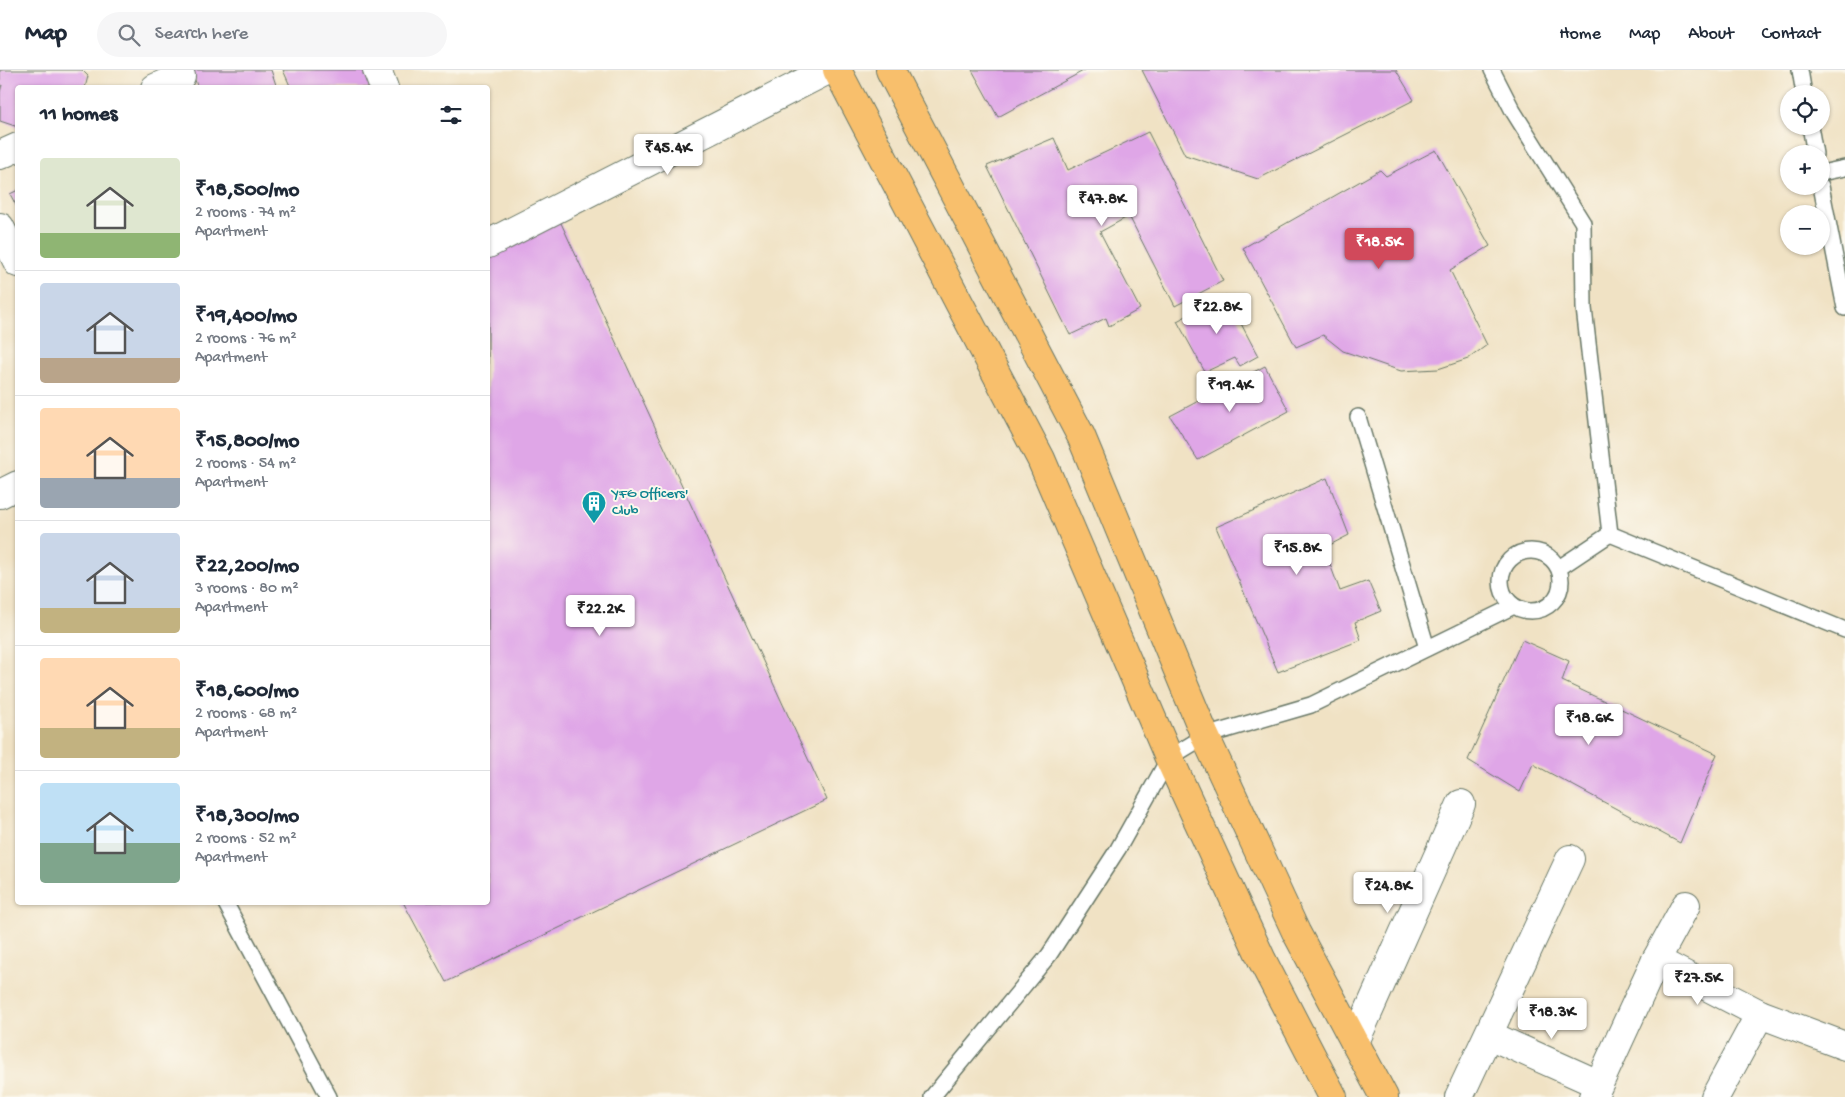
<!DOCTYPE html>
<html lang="en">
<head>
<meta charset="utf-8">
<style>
  :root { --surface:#fff; --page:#f6f6f7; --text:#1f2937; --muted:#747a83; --line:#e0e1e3; --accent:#d1495b }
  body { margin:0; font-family:"Gochi Hand",sans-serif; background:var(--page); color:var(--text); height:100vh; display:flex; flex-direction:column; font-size:19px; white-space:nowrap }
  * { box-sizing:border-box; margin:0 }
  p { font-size:16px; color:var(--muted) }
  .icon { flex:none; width:28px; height:28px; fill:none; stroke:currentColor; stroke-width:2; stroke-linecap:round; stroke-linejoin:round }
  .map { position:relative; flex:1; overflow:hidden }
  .sheet { position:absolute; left:15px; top:15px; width:475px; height:820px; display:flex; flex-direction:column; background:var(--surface); border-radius:5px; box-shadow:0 1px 4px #0004 }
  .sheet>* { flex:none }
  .fabs { position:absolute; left:1780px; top:15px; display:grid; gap:10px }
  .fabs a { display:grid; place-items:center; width:50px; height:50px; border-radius:50%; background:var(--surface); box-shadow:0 1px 4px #0004; font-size:25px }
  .price { position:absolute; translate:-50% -42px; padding:0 11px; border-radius:5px; background:#fff; color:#222; font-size:16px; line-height:32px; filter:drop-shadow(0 1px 2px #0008) }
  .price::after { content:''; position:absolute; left:50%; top:30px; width:15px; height:11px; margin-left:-8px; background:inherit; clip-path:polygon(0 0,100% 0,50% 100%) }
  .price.selected { background:var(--accent); color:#fff }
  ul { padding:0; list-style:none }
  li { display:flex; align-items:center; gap:15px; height:125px; padding:0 25px }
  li+li { border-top:1px solid var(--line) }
  li span { display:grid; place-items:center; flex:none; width:140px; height:100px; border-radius:5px; color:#555 }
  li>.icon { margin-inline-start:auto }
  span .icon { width:60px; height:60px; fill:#fffc; stroke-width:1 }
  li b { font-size:21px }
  h2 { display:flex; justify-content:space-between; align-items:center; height:60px; padding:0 25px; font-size:21px }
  header { display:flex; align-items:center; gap:30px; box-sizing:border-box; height:70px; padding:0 25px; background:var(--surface); border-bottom:1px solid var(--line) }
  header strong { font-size:24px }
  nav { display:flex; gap:28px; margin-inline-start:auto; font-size:18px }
  .search { width:350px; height:45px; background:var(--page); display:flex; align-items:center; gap:12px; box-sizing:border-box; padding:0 18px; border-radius:28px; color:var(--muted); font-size:19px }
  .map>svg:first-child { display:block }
</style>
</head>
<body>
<header>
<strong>Map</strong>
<div class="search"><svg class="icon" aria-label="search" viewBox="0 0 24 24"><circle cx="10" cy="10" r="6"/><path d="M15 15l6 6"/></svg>Search here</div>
<nav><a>Home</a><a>Map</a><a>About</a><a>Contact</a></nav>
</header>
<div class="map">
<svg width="1845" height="1027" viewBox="0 0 1845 1027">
  <rect width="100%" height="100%" fill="#fbf7ec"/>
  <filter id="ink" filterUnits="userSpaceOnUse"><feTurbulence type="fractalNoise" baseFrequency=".02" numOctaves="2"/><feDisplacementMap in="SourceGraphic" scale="10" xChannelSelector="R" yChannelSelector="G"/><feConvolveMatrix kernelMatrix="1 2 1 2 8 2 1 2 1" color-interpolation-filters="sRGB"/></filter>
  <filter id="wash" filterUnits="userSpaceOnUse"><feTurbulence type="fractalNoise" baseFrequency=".0096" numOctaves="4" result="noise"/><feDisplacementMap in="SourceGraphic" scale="20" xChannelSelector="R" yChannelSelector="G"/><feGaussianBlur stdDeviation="1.12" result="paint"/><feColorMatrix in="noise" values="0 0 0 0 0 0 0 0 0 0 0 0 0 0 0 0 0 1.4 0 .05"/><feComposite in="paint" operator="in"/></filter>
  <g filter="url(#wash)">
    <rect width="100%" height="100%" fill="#f0e2c4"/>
    <g id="blocks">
      <g fill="#dfa6e7">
        <polygon points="0,0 82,0 88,6 85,18 18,18 18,57 0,51 0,22 2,15 0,15"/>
        <polygon points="191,0 271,0 277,18 198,18"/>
        <polygon points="283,0 367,0 375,18 291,18"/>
        <polygon points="972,0 1085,0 998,47"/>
        <polygon points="1142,0 1396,0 1414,30 1258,109 1185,85"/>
        <polygon points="1148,62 1223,211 1175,236 1129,146 1100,162 1140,239 1109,256 1106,248 1070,265 987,96 1054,68 1068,100"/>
        <polygon points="1436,80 1490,176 1450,200 1487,275 1468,289 1438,299 1401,301 1343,281 1323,265 1296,277 1243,178 1380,100 1386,106"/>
        <polygon points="18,120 18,139 10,124"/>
        <polygon points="555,140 827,730 446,912 403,832 488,832 488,177"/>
        <polygon points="1226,225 1258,286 1240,296 1235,288 1205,302 1177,251"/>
        <polygon points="1265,296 1289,341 1198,390 1170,346"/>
        <polygon points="1327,408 1349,465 1324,478 1340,521 1368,511 1381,541 1355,552 1361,570 1278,602 1216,457"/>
        <polygon points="1522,570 1569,591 1562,611 1717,684 1680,773 1533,694 1520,722 1468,690"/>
      </g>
    </g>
  </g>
  <g filter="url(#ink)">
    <use href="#blocks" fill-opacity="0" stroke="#687766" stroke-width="1"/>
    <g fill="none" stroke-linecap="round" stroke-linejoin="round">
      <defs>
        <g id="service">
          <polyline points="1492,0 1513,41 1583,153 1584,238 1610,464"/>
          <polyline points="1800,0 1804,24"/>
          <polyline points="1810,56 1815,84"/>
          <polyline points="1821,103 1845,98"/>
          <polyline points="1821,116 1845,238"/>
          <polyline points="1358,347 1427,578"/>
          <polyline points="1610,464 1845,560"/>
          <circle cx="1531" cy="511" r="30"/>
          <polyline points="1559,498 1610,464"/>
          <polyline points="225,832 329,1027"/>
          <polyline points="932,1027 1049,885 1118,779 1169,688 1205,666 1311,635 1514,536"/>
        </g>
        <g id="minor">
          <polyline points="377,0 384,18"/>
          <polyline points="155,18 181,6"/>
          <polyline points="0,85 18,77"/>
          <polyline points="0,157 18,193"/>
          <polyline points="488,174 828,0"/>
          <polyline points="0,424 18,415"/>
          <polyline points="1656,890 1760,944 1845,976"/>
          <polyline points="1489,965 1598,1014"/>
          <polyline points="1355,972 1461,734"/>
          <polyline points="1459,1027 1570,789"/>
          <polyline points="1593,1027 1656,890 1686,835"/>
          <polyline points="1715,1027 1760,944"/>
        </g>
        <g id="trunk">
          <polyline points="837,0 1041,389 1169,688 1262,890 1333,1027"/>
          <polyline points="890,0 1081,366 1205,666 1296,862 1384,1027"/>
        </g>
      </defs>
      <use href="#service" stroke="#687766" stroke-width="18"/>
      <use href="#minor" stroke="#687766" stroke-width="30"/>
      <use href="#trunk" stroke="#687766" stroke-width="30"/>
      <use href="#service" stroke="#fff" stroke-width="15"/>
      <use href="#minor" stroke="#fff" stroke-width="28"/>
      <use href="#trunk" stroke="#f8bf6c" stroke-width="28"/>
    </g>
  </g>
  <defs>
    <symbol id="building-pin" viewBox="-11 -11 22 30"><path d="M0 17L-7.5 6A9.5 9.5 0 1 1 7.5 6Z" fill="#0f9aa8" stroke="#fbf7ec"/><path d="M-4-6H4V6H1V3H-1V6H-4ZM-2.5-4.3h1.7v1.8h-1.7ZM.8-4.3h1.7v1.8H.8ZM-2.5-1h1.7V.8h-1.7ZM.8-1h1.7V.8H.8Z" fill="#fff"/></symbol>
  </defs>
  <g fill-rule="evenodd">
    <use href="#building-pin" x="580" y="419" width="28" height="38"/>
  </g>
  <g text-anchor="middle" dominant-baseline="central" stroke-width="4" stroke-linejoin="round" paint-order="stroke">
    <g font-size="15" fill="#0d838f" stroke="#fbf7ec" text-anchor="start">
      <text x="612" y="424">YFG Officers'<tspan x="612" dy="17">Club</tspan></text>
    </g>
  </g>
</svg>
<div class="fabs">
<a><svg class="icon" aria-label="locate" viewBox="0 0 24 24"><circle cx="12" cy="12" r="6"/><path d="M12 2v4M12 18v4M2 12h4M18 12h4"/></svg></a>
<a>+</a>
<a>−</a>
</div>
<b class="price" style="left:668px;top:106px">₹45.4K</b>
<b class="price" style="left:1102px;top:157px">₹47.8K</b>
<b class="price selected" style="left:1379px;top:200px">₹18.5K</b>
<b class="price" style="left:1217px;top:265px">₹22.8K</b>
<b class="price" style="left:1230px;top:343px">₹19.4K</b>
<b class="price" style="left:1297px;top:506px">₹15.8K</b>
<b class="price" style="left:600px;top:567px">₹22.2K</b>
<b class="price" style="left:1589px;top:676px">₹18.6K</b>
<b class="price" style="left:1388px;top:844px">₹24.8K</b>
<b class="price" style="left:1698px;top:936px">₹27.5K</b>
<b class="price" style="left:1552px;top:970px">₹18.3K</b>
<section class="sheet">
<h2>11 homes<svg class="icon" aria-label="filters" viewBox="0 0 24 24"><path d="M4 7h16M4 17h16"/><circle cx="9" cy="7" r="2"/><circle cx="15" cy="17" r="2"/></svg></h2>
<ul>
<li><span style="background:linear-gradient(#dfe7d0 75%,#8fb573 0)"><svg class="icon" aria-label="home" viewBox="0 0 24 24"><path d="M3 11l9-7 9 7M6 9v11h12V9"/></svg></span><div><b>₹18,500/mo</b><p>2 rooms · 74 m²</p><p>Apartment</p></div></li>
<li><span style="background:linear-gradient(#c9d6e8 75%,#b9a48a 0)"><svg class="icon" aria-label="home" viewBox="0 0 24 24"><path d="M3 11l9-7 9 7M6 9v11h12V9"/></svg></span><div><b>₹19,400/mo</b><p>2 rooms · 76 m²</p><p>Apartment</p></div></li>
<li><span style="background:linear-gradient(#ffd9b3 70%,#9aa5b1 0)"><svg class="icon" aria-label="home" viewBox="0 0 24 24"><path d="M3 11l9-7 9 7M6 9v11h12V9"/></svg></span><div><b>₹15,800/mo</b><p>2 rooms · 54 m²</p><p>Apartment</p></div></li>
<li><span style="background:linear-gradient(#c9d6e8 75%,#c2b280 0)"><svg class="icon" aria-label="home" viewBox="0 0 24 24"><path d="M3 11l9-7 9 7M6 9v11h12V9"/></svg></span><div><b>₹22,200/mo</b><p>3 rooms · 80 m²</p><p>Apartment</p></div></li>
<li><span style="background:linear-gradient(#ffd9b3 70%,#c2b280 0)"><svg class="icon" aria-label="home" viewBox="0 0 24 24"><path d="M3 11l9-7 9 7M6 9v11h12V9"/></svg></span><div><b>₹18,600/mo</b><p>2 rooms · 68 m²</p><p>Apartment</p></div></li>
<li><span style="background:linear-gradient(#bfe0f5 60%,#7fa58c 0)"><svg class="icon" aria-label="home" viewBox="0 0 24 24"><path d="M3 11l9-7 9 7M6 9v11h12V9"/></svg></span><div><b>₹18,300/mo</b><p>2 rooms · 52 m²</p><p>Apartment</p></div></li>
</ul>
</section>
</div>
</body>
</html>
